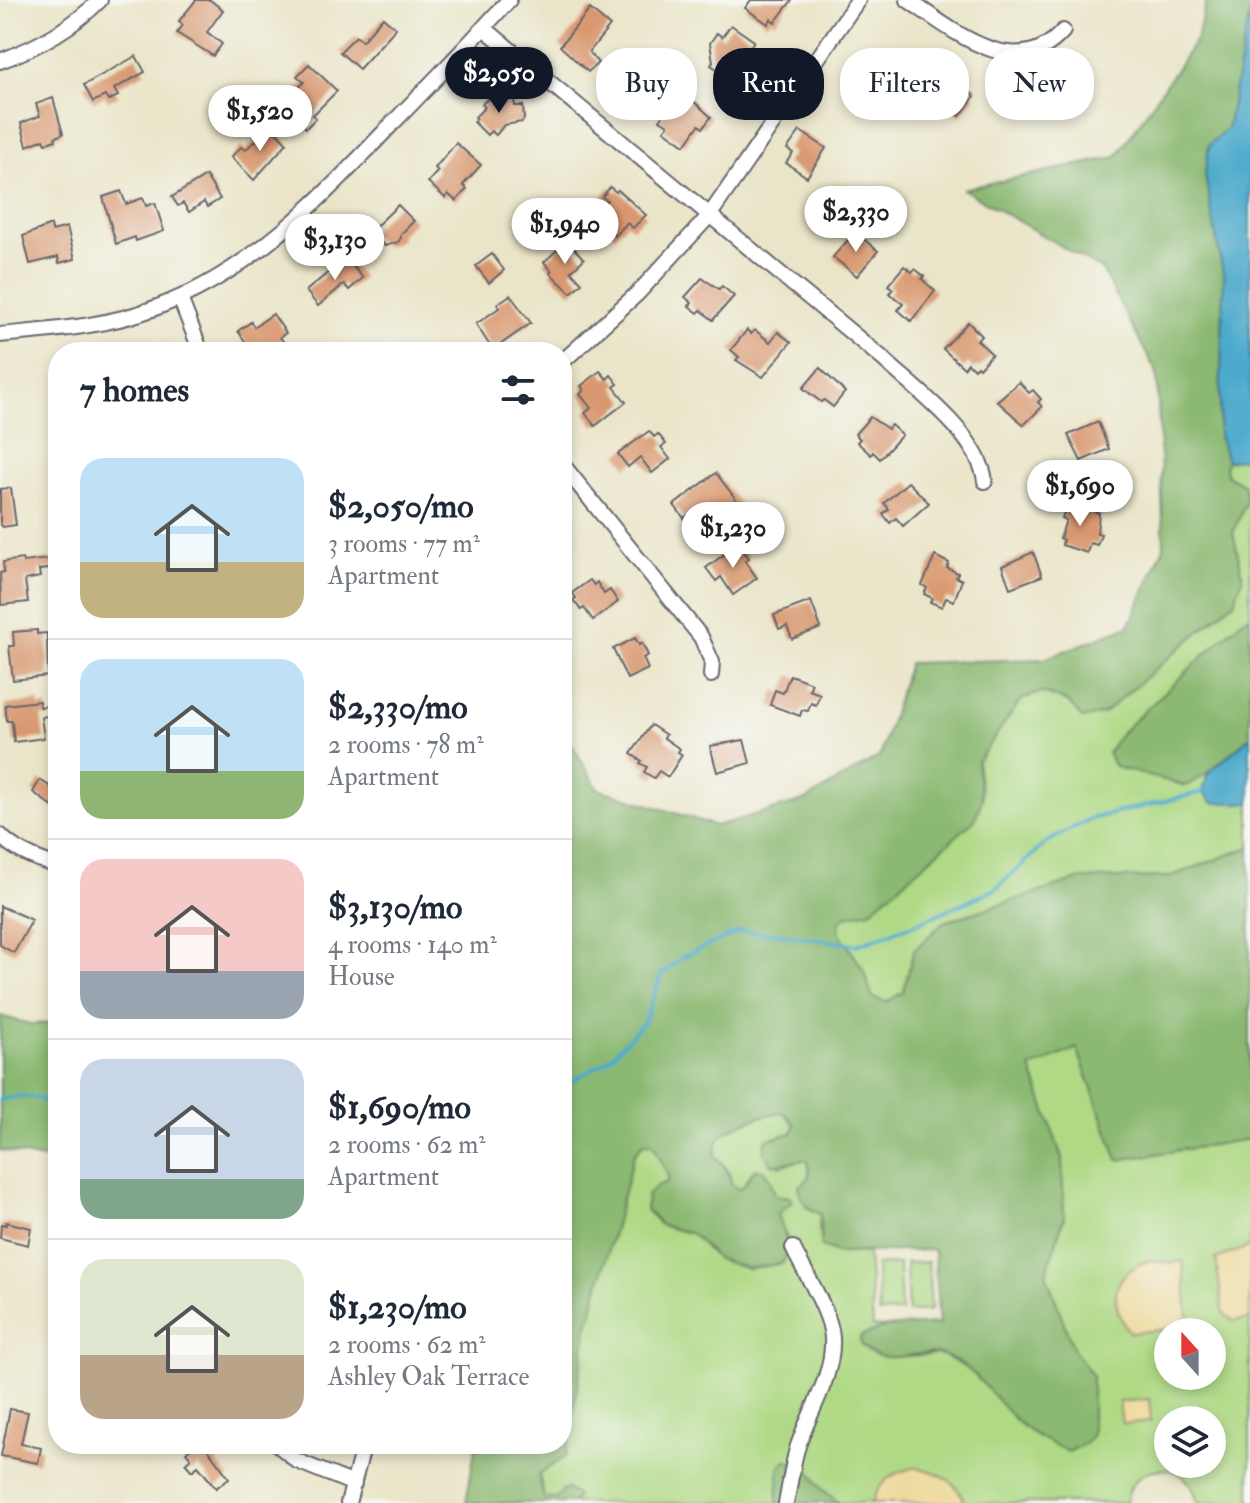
<!DOCTYPE html>
<html lang="en">
<head>
<meta charset="utf-8">
<style>
  :root { --surface:#fff; --page:#f2f2f3; --text:#1f2937; --muted:#747a83; --line:#e0e1e3; --accent:#111827 }
  body { margin:0; font-family:"IM FELL Double Pica",serif; background:var(--page); color:var(--text); height:100vh; display:flex; flex-direction:column; font-size:30px; white-space:nowrap }
  * { box-sizing:border-box; margin:0 }
  p { font-size:26px; color:var(--muted) }
  .icon { flex:none; width:44px; height:44px; fill:none; stroke:currentColor; stroke-width:2; stroke-linecap:round; stroke-linejoin:round }
  .map { position:relative; flex:1; overflow:hidden }
  .drawer { position:absolute; left:48px; top:342px; width:524px; height:1112px; display:flex; flex-direction:column; background:var(--surface); border-radius:32px; box-shadow:0 4px 12px #0003 }
  .drawer>* { flex:none }
  .guide { position:absolute; left:596px; top:48px; width:534px; height:72px; display:flex; gap:16px }
  .needle { width:52px; rotate:339deg }
  .tools { position:absolute; left:1154px; top:1318px; display:grid; gap:16px }
  .tools a { display:grid; place-items:center; width:72px; height:72px; border-radius:50%; background:var(--surface); box-shadow:0 4px 12px #0003; font-size:40px }
  .price { position:absolute; translate:-50% -68px; padding:0 18px; border-radius:28px; background:#fff; color:#222; font-size:26px; line-height:52px; filter:drop-shadow(0 2px 4px #0008) }
  .price::after { content:''; position:absolute; left:50%; top:48px; width:24px; height:18px; margin-left:-12px; background:inherit; clip-path:polygon(0 0,100% 0,50% 100%) }
  .price.on { background:var(--accent); color:#fff }
  ul { padding:0; list-style:none }
  li { display:flex; align-items:center; gap:24px; height:200px; padding:0 32px }
  li+li { border-top:2px solid var(--line) }
  li span { display:grid; place-items:center; flex:none; width:224px; height:160px; border-radius:24px; color:#555 }
  li>.icon { margin-inline-start:auto }
  span .icon { width:96px; height:96px; fill:#fffc; stroke-width:1 }
  li b { font-size:34px }
  h2 { display:flex; justify-content:space-between; align-items:center; height:96px; padding:0 32px; font-size:34px }
  .tag { padding:0 28px; border-radius:32px; background:var(--surface); box-shadow:0 4px 12px #0003; font-size:28px; line-height:72px }
  .tag.on { background:var(--accent); color:#fff }
  .map>svg:first-child { display:block }
</style>
</head>
<body>
<div class="map">
<svg width="1250" height="1503" viewBox="0 0 1250 1503">
  <rect width="100%" height="100%" fill="#f6f6f2"/>
  <filter id="ink" filterUnits="userSpaceOnUse"><feTurbulence type="fractalNoise" baseFrequency=".0125" numOctaves="2"/><feDisplacementMap in="SourceGraphic" scale="16" xChannelSelector="R" yChannelSelector="G"/><feConvolveMatrix kernelMatrix="1 2 1 2 8 2 1 2 1" color-interpolation-filters="sRGB"/></filter>
  <filter id="wash" filterUnits="userSpaceOnUse"><feTurbulence type="fractalNoise" baseFrequency=".006" numOctaves="4" result="noise"/><feDisplacementMap in="SourceGraphic" scale="32" xChannelSelector="R" yChannelSelector="G"/><feGaussianBlur stdDeviation="1.8" result="paint"/><feColorMatrix in="noise" values="0 0 0 0 0 0 0 0 0 0 0 0 0 0 0 0 0 1.4 0 .05"/><feComposite in="paint" operator="in"/></filter>
  <g filter="url(#wash)">
    <rect width="100%" height="100%" fill="#eae5c8"/>
    <g fill="#afd985" stroke="#687e60" stroke-width="2" fill-rule="evenodd">
      <polygon points="1250,0 1250,847 1169,877 1081,879 914,950 885,1067 671,936 982,800 976,762 1021,700 1041,692 1068,702 1083,719 1243,577 1232,533 1247,499 1244,485 1227,475 1208,424"/>
      <path d="M1077,1048L1118,1160L1250,1139V1503H1197C1192,1458 1131,1458 1126,1503H839L821,1488L807,1467L777,1499V1503H573L577,1496L563,1490L556,1499H544L539,1475C549,1464 558,1465 566,1455L587,1329L634,1154L643,1144L649,1143L655,1147L669,1178L666,1183L657,1186L660,1225L693,1234L717,1258L748,1269L783,1263L787,1238L777,1214L792,1201L775,1195L770,1179L756,1169C747,1176 747,1184 740,1189L731,1184C731,1171 724,1165 715,1156C716,1149 715,1143 719,1138C728,1126 771,1111 785,1113L795,1125L792,1133L766,1140L780,1166L802,1160L808,1161L810,1175L806,1207L820,1214L819,1231L836,1253H868L873,1327H886L861,1337L892,1357L941,1354L971,1371L1024,1428L1092,1434V1375L1074,1351L1046,1274L1064,1217L1062,1158L1031,1068ZM1168,1332H1212V1376H1168ZM1168,1420H1212V1464H1168Z"/>
      <polygon points="928,1262 931,1310 908,1312 906,1263"/>
      <polygon points="899,1264 901,1312 879,1313 876,1265"/>
    </g>
    <g fill="#8bb972" stroke="#566e56" stroke-width="2">
      <path d="M1207,0H1250V12L1227,129L1209,145L1205,175L1224,279L1219,435L1227,461L1225,467L1227,475L1244,485L1247,500L1233,533L1243,577L1234,602L1103,714L1083,719L1068,702L1041,692L1021,700L977,762L982,800L974,821L870,911L845,916L839,923L840,934L863,969L873,998L886,1002L903,992L914,950L944,922L1081,879L1169,877L1250,847V1139L1118,1160L1077,1048L1031,1068L1062,1158L1064,1217L1046,1274L1074,1350L1092,1375V1434L1086,1443L1068,1452C1054,1444 1037,1438 1025,1428C996,1406 980,1368 943,1355C918,1346 888,1371 861,1345L860,1337L886,1327L939,1324L934,1250L836,1253L821,1246L820,1214C806,1207 800,1202 799,1186C811,1179 810,1175 808,1161L802,1160L773,1165L764,1153L766,1140L792,1133L795,1125L785,1113C771,1111 729,1125 720,1138C715,1143 716,1149 715,1156C724,1165 730,1172 731,1184L740,1189C747,1184 747,1176 756,1169L763,1170L770,1179L775,1195L790,1197L792,1201L778,1214C783,1233 792,1244 783,1263L748,1269L717,1259L692,1234L660,1225L646,1210L647,1195L657,1186L666,1183L669,1178L655,1147L649,1143L643,1144L634,1154L587,1329L566,1455C558,1465 549,1464 539,1475L544,1498L556,1499L563,1490L568,1489L577,1496L573,1503H466L476,1444H562V728L598,789L716,826L804,801L880,756L909,663L1044,659L1129,626L1164,547L1157,373L1102,270L963,189L1116,157L1196,40Z"/>
      <polygon points="1250,616 1250,737 1208,773 1186,786 1115,767 1108,753 1120,734 1243,619"/>
      <polygon points="0,1016 30,1024 58,1023 58,1162 0,1150"/>
      <polygon points="786,1460 807,1467 821,1488 839,1503 777,1503 779,1468"/>
    </g>
    <g fill="#eeda9e" stroke="#887e6c" stroke-width="2">
      <polygon points="1250,1246 1250,1319 1234,1321 1223,1313 1216,1259"/>
      <path d="M1150,1260L1172,1263L1183,1261L1188,1317L1180,1328L1130,1333C1107,1301 1111,1273 1150,1260Z"/>
      <polygon points="1149,1399 1151,1421 1122,1424 1119,1402"/>
      <path d="M916,1467C939,1472 957,1480 965,1503H872C879,1480 894,1472 916,1467Z"/>
    </g>
    <g fill="#4eaacc" stroke="#386684" stroke-width="2">
      <polygon points="1250,12 1250,458 1227,461 1219,435 1224,279 1205,175 1209,145 1227,129"/>
      <polygon points="1250,737 1250,803 1213,803 1203,792 1208,773"/>
    </g>
    <g fill="none" stroke-linecap="round" stroke-linejoin="round">
      <g stroke="#4eaacc" stroke-width="4">
        <polyline points="562,1087 608,1060 644,1022 662,974 683,957 740,931 779,934 856,945 910,926 994,890 1047,842 1090,819 1203,792"/>
        <path d="M0,1100C24,1094 39,1094 58,1110"/>
      </g>
    </g>
    <g id="blocks">
      <g fill="#d99870">
        <polygon points="196,0 210,0 223,10 207,32 222,44 213,56 177,33 183,25 179,21"/>
        <polygon points="751,0 792,0 775,22 771,19 768,24 745,8"/>
        <polygon points="590,9 610,26 589,52 598,63 588,72 560,46"/>
        <polygon points="383,17 396,28 359,69 340,52 356,36 362,41"/>
        <polygon points="731,25 754,41 738,65 743,69 734,81 711,65 713,62 710,43 717,33 722,37"/>
        <polygon points="136,56 145,72 114,89 118,96 108,101 105,96 93,102 84,85"/>
        <polygon points="309,64 337,91 313,115 316,118 306,128 282,105 304,82 297,76"/>
        <polygon points="937,72 947,79 950,75 975,96 960,116 940,101 938,104 928,96 931,92 925,88"/>
        <polygon points="494,93 501,101 514,99 515,106 523,106 524,119 522,122 504,125 496,135 491,131 487,135 474,122 477,119 475,117 485,107 482,104"/>
        <polygon points="688,96 711,117 703,128 699,125 685,145 664,130 668,125 660,120 667,109 678,109"/>
        <polygon points="53,98 63,134 55,137 56,140 46,143 44,139 27,146 21,123 40,116 36,104"/>
        <polygon points="272,127 287,143 254,180 231,157 241,147 245,150"/>
        <polygon points="800,131 826,148 807,177 786,163 793,153 787,149"/>
        <polygon points="456,143 481,165 463,185 467,189 456,201 448,194 445,198 428,182 438,171 435,168"/>
        <polygon points="206,176 220,199 207,207 204,202 189,212 183,203 178,206 172,197"/>
        <polygon points="610,187 616,192 618,190 646,215 633,228 627,223 615,236 611,232 606,238 588,221 607,200 602,197"/>
        <polygon points="121,191 126,204 143,198 146,206 155,203 164,231 136,241 135,237 116,244 103,197"/>
        <polygon points="398,205 414,221 401,234 401,238 398,242 385,246 370,232"/>
        <polygon points="51,225 52,231 67,227 75,259 59,263 58,257 30,264 23,236"/>
        <polygon points="855,232 878,251 857,276 833,257"/>
        <polygon points="567,241 584,259 571,271 582,283 571,293 550,273 552,271 544,262"/>
        <polygon points="492,254 504,270 489,283 476,266"/>
        <polygon points="346,258 363,278 349,290 344,284 318,306 306,291"/>
        <polygon points="904,266 912,272 915,269 924,276 922,279 935,291 911,321 898,310 903,304 889,293 893,289 888,285"/>
        <polygon points="702,278 719,289 722,286 734,296 713,320 701,310 698,313 689,306 692,303 685,297"/>
        <polygon points="510,295 531,323 494,349 491,345 490,346 476,324 499,308 497,304"/>
        <polygon points="273,314 286,333 280,337 285,344 275,351 271,345 257,350 253,345 249,347 238,331 251,322 254,327"/>
        <polygon points="968,322 982,336 977,340 992,354 979,368 977,366 974,369 968,363 964,368 943,349"/>
        <polygon points="747,330 751,334 755,330 770,342 778,332 791,342 763,377 736,360 739,357 731,350"/>
        <polygon points="820,368 845,392 833,407 824,400 821,402 803,388"/>
        <polygon points="600,371 607,379 611,375 618,384 614,387 626,402 595,426 585,413 591,408 580,394 584,390 581,386"/>
        <polygon points="1019,382 1029,393 1033,390 1041,399 1038,402 1042,407 1024,425 997,401"/>
        <polygon points="870,417 888,429 891,425 902,435 880,459 873,452 871,455 857,442 860,439 855,434"/>
        <polygon points="1098,422 1109,449 1081,461 1068,435"/>
        <polygon points="649,431 654,437 658,434 666,444 661,447 670,459 652,473 640,457 628,467 618,454"/>
        <polygon points="716,473 741,506 711,528 696,509 684,518 674,505"/>
        <polygon points="908,482 929,503 903,526 896,518 890,523 883,514 889,509 884,503"/>
        <polygon points="11,488 16,525 3,527 0,524 0,489"/>
        <polygon points="1068,502 1099,513 1097,533 1101,534 1097,545 1090,543 1087,553 1062,545 1063,540 1060,538 1066,520 1062,518"/>
        <polygon points="738,544 749,558 745,561 757,578 733,595 721,577 716,581 706,568"/>
        <polygon points="1033,552 1042,576 1010,588 1002,566"/>
        <polygon points="935,556 949,563 947,568 958,573 956,577 962,580 954,601 946,598 942,607 930,602 932,598 924,594 927,588 922,585"/>
        <polygon points="58,558 58,568 39,570 40,577 25,580 28,602 1,605 0,573 4,572 3,562 22,559 23,562"/>
        <polygon points="590,580 594,585 597,582 604,594 610,590 618,602 593,620 584,608 581,610 573,600 576,598 572,593"/>
        <polygon points="811,601 821,628 792,639 787,626 779,629 774,615"/>
        <polygon points="37,630 37,634 47,633 48,676 13,680 9,646 14,646 13,632"/>
        <polygon points="635,638 639,645 642,643 648,655 643,658 648,669 627,679 613,649"/>
        <polygon points="790,675 812,683 809,690 820,694 816,705 811,703 808,711 802,710 800,716 770,705 775,690 783,693"/>
        <polygon points="39,701 40,707 47,706 48,716 41,717 44,738 14,742 12,721 7,721 5,705"/>
        <polygon points="651,725 666,735 664,738 680,749 678,752 682,755 668,777 659,771 654,778 644,772 647,767 640,763 642,761 631,754"/>
        <polygon points="744,740 750,763 717,772 710,746"/>
        <polygon points="58,776 58,811 33,792 40,780 51,787"/>
        <polygon points="0,906 32,920 14,953 0,945"/>
        <polygon points="6,1222 31,1228 28,1245 0,1238 1,1224 6,1225"/>
        <polygon points="10,1409 28,1412 21,1444 41,1448 38,1463 1,1456"/>
        <polygon points="195,1444 204,1444 229,1478 216,1488 198,1466 192,1471 185,1463 191,1458 186,1452"/>
      </g>
    </g>
  </g>
  <g filter="url(#ink)">
    <use href="#blocks" fill-opacity="0" stroke="#68666c" stroke-width="2"/>
    <g fill="none" stroke-linecap="round" stroke-linejoin="round">
      <defs>
        <g id="minor">
          <path d="M908,0C951,29 1016,85 1063,31"/>
          <path d="M484,28L882,358C915,389 979,435 985,481"/>
          <path d="M0,61C38,47 71,29 100,0"/>
          <polyline points="180,298 201,352"/>
          <path d="M0,335C52,330 105,327 155,308C251,272 319,201 388,128C429,86 470,43 509,0"/>
          <polyline points="562,362 638,293 709,216 858,0"/>
          <polyline points="562,464 701,637 712,662 711,675"/>
          <path d="M0,835C14,851 38,860 58,866"/>
          <polyline points="277,1444 297,1461 354,1484"/>
          <polyline points="348,1503 364,1444"/>
          <path d="M786,1503C790,1485 792,1466 797,1449C808,1413 834,1377 832,1338C831,1312 804,1272 793,1248"/>
        </g>
      </defs>
      <use href="#minor" stroke="#68666c" stroke-width="18"/>
      <use href="#minor" stroke="#fff" stroke-width="14"/>
    </g>
  </g>
</svg>
<div class="tools">
<a><svg class="needle" viewBox="-14 -14 28 28"><path d="M0-13l5 13h-10z" fill="#e53935"/><path d="M0 13l5-13h-10z" fill="#747a83"/></svg></a>
<a><svg class="icon" aria-label="layers" viewBox="0 0 24 24"><path d="M12 4l9 5-9 5-9-5zM3 14l9 5 9-5"/></svg></a>
</div>
<b class="price on" style="left:499px;top:115px">$2,050</b>
<b class="price" style="left:260px;top:153px">$1,520</b>
<b class="price" style="left:856px;top:254px">$2,330</b>
<b class="price" style="left:565px;top:266px">$1,940</b>
<b class="price" style="left:335px;top:282px">$3,130</b>
<b class="price" style="left:1080px;top:528px">$1,690</b>
<b class="price" style="left:733px;top:570px">$1,230</b>
<div class="guide">
<a class="tag">Buy</a>
<a class="tag on">Rent</a>
<a class="tag">Filters</a>
<a class="tag">New</a>
</div>
<section class="drawer">
<h2>7 homes<svg class="icon" aria-label="filters" viewBox="0 0 24 24"><path d="M4 7h16M4 17h16"/><circle cx="9" cy="7" r="2"/><circle cx="15" cy="17" r="2"/></svg></h2>
<ul>
<li><span style="background:linear-gradient(#bfe0f5 65%,#c2b280 0)"><svg class="icon" aria-label="home" viewBox="0 0 24 24"><path d="M3 11l9-7 9 7M6 9v11h12V9"/></svg></span><div><b>$2,050/mo</b><p>3 rooms · 77 m²</p><p>Apartment</p></div></li>
<li><span style="background:linear-gradient(#bfe0f5 70%,#8fb573 0)"><svg class="icon" aria-label="home" viewBox="0 0 24 24"><path d="M3 11l9-7 9 7M6 9v11h12V9"/></svg></span><div><b>$2,330/mo</b><p>2 rooms · 78 m²</p><p>Apartment</p></div></li>
<li><span style="background:linear-gradient(#f6c9c9 70%,#9aa5b1 0)"><svg class="icon" aria-label="home" viewBox="0 0 24 24"><path d="M3 11l9-7 9 7M6 9v11h12V9"/></svg></span><div><b>$3,130/mo</b><p>4 rooms · 140 m²</p><p>House</p></div></li>
<li><span style="background:linear-gradient(#c9d6e8 75%,#7fa58c 0)"><svg class="icon" aria-label="home" viewBox="0 0 24 24"><path d="M3 11l9-7 9 7M6 9v11h12V9"/></svg></span><div><b>$1,690/mo</b><p>2 rooms · 62 m²</p><p>Apartment</p></div></li>
<li><span style="background:linear-gradient(#dfe7d0 60%,#b9a48a 0)"><svg class="icon" aria-label="home" viewBox="0 0 24 24"><path d="M3 11l9-7 9 7M6 9v11h12V9"/></svg></span><div><b>$1,230/mo</b><p>2 rooms · 62 m²</p><p>Ashley Oak Terrace</p></div></li>
</ul>
</section>
</div>
</body>
</html>
